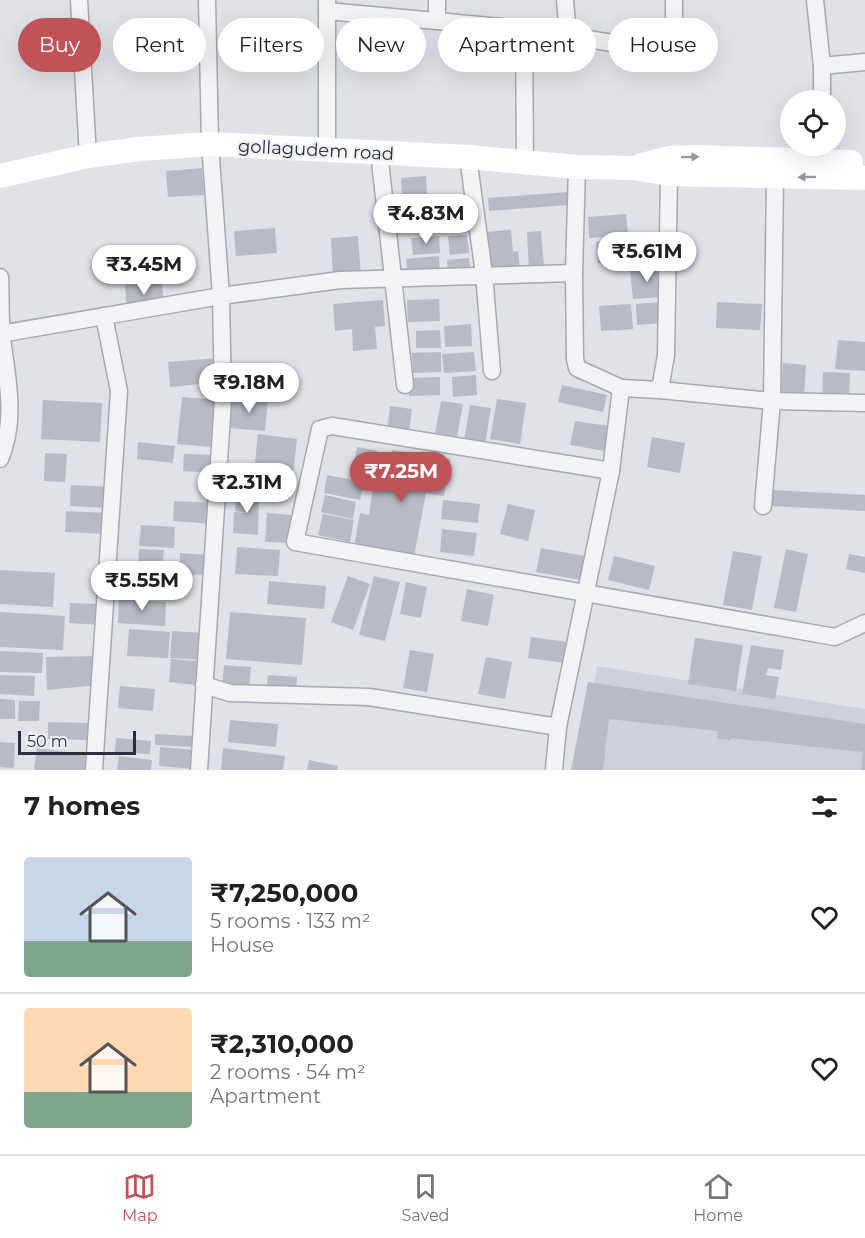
<!DOCTYPE html>
<html lang="en">
<head>
<meta charset="utf-8">
<style>
  :root { --surface:#fff; --page:#f6f6f6; --text:#202124; --muted:#757577; --line:#e0e0e0; --accent:#bf5357 }
  body { margin:0; font-family:Montserrat,sans-serif; background:var(--page); color:var(--text); height:100vh; display:flex; flex-direction:column; font-size:22px; white-space:nowrap }
  * { box-sizing:border-box; margin:0 }
  p { font-size:20px; color:var(--muted) }
  .icon { flex:none; width:33px; height:33px; fill:none; stroke:currentColor; stroke-width:2; stroke-linecap:round; stroke-linejoin:round }
  .map { position:relative; height:770px; overflow:hidden }
  .panel { display:flex; flex-direction:column; background:var(--surface); flex:1 }
  .panel>* { flex:none }
  .banner { position:absolute; left:18px; top:18px; width:830px; height:54px; display:flex; gap:12px }
  .fabs { position:absolute; left:780px; top:90px; display:grid; gap:12px }
  .fabs a { display:grid; place-items:center; width:66px; height:66px; border-radius:50%; background:var(--surface); box-shadow:0 6px 24px #0002; font-size:30px }
  .scale { position:absolute; left:18px; bottom:15px; width:118px; box-sizing:border-box; padding-left:6px; border:3px solid #2b2f3d; border-top:0; font-size:16px; line-height:21px; white-space:nowrap; color:#2b2f3d; -webkit-text-stroke:4px #f0f1f5; paint-order:stroke }
  .price { position:absolute; translate:-50% -51px; padding:0 14px; border-radius:21px; background:#fff; color:#222; font-size:20px; line-height:39px; filter:drop-shadow(0 2px 3px #0008) }
  .price::after { content:''; position:absolute; left:50%; top:36px; width:18px; height:14px; margin-left:-9px; background:inherit; clip-path:polygon(0 0,100% 0,50% 100%) }
  .price.selected { background:var(--accent); color:#fff }
  ul { padding:0; list-style:none }
  li { display:flex; align-items:center; gap:18px; height:150px; padding:0 24px }
  li+li { border-top:2px solid var(--line) }
  li span { display:grid; place-items:center; flex:none; width:168px; height:120px; border-radius:6px; color:#555 }
  li>.icon { margin-inline-start:auto }
  span .icon { width:72px; height:72px; fill:#fffc; stroke-width:1 }
  li b { font-size:26px }
  h2 { display:flex; justify-content:space-between; align-items:center; height:72px; padding:0 24px; font-size:26px }
  .chip { padding:0 21px; border-radius:27px; background:var(--surface); box-shadow:0 6px 24px #0002; font-size:21px; line-height:54px }
  .chip.selected { background:var(--accent); color:#fff }
  .dock { display:flex; justify-content:space-around; align-items:center; height:84px; border-top:2px solid var(--line); background:var(--surface); font-size:16px; color:var(--muted) }
  .dock a { display:grid; justify-items:center; gap:3px }
  .dock .selected { color:var(--accent) }
  .map>svg:first-child { display:block }
</style>
</head>
<body>
<div class="map">
<svg width="865" height="770" viewBox="0 0 865 770">
  <rect width="100%" height="100%" fill="#e0e2e8"/>
  <polygon fill="#cfd1d9" points="597,666 865,709 865,770 580,770"/>
  <g fill="#b8bbc4">
    <polygon points="202,168 204,195 168,197 166,171"/>
    <polygon points="426,176 427,194 402,196 401,178"/>
    <polygon points="568,192 568,205 489,211 488,198"/>
    <polygon points="417,202 419,221 391,223 390,204"/>
    <polygon points="466,205 467,226 433,228 432,207"/>
    <polygon points="626,214 628,235 589,238 588,217"/>
    <polygon points="275,228 277,253 236,256 234,231"/>
    <polygon points="511,230 513,252 518,251 520,269 487,271 483,232"/>
    <polygon points="541,231 544,268 529,269 527,232"/>
    <polygon points="467,235 469,253 450,255 448,236"/>
    <polygon points="358,236 361,276 333,278 331,238"/>
    <polygon points="439,236 440,253 413,255 411,238"/>
    <polygon points="631,239 632,261 598,263 596,242"/>
    <polygon points="439,256 440,275 408,277 406,259"/>
    <polygon points="469,258 471,275 448,277 447,260"/>
    <polygon points="661,268 663,297 633,299 630,270"/>
    <polygon points="162,282 164,307 127,310 125,285"/>
    <polygon points="439,299 440,321 408,322 407,300"/>
    <polygon points="383,300 385,326 375,327 377,349 353,351 352,329 335,331 333,304"/>
    <polygon points="660,302 662,323 637,325 636,304"/>
    <polygon points="717,302 762,304 760,330 716,328"/>
    <polygon points="631,304 633,329 601,331 599,306"/>
    <polygon points="471,324 472,346 445,347 444,326"/>
    <polygon points="440,330 441,348 416,348 416,331"/>
    <polygon points="838,340 865,342 865,371 835,369"/>
    <polygon points="441,352 441,372 413,373 412,353"/>
    <polygon points="474,352 476,371 444,373 442,354"/>
    <polygon points="217,358 220,382 170,387 168,362"/>
    <polygon points="783,363 806,365 804,393 781,392"/>
    <polygon points="823,372 850,373 849,401 822,400"/>
    <polygon points="476,375 477,395 453,397 452,377"/>
    <polygon points="440,377 440,395 409,396 408,378"/>
    <polygon points="562,385 607,395 603,412 558,402"/>
    <polygon points="182,397 217,400 212,447 177,444"/>
    <polygon points="233,397 268,400 265,431 230,428"/>
    <polygon points="497,399 526,403 520,444 490,439"/>
    <polygon points="43,400 102,403 100,442 41,439"/>
    <polygon points="441,401 463,404 457,437 435,433"/>
    <polygon points="470,405 491,408 485,445 464,442"/>
    <polygon points="390,406 412,409 409,434 387,431"/>
    <polygon points="575,421 609,426 605,451 570,445"/>
    <polygon points="258,434 297,439 293,476 254,471"/>
    <polygon points="652,437 685,443 680,473 647,467"/>
    <polygon points="138,442 175,446 173,463 137,459"/>
    <polygon points="357,447 378,451 372,481 352,477"/>
    <polygon points="392,450 450,459 444,496 426,493 414,557 354,547 360,513 369,515 374,482 386,484"/>
    <polygon points="45,453 67,454 65,482 44,481"/>
    <polygon points="184,454 218,455 217,473 183,471"/>
    <polygon points="327,475 364,482 360,500 324,493"/>
    <polygon points="71,485 110,487 109,508 70,506"/>
    <polygon points="772,490 865,495 865,511 771,506"/>
    <polygon points="237,492 259,494 258,535 233,533 234,512 247,513 235,511"/>
    <polygon points="325,495 356,502 353,519 321,512"/>
    <polygon points="443,500 480,504 478,523 441,519"/>
    <polygon points="174,501 213,503 212,524 173,521"/>
    <polygon points="508,504 535,510 528,541 500,534"/>
    <polygon points="66,511 107,513 106,534 65,532"/>
    <polygon points="267,513 291,515 290,543 265,542"/>
    <polygon points="323,514 354,520 350,542 318,535"/>
    <polygon points="141,525 175,527 174,548 139,546"/>
    <polygon points="442,529 477,533 474,556 440,552"/>
    <polygon points="237,547 280,550 278,576 235,574"/>
    <polygon points="541,548 590,557 586,581 536,572"/>
    <polygon points="139,549 164,550 162,571 138,570"/>
    <polygon points="786,549 808,554 796,612 774,608"/>
    <polygon points="733,551 762,556 752,610 723,605"/>
    <polygon points="180,553 209,555 208,575 179,574"/>
    <polygon points="849,554 865,557 865,573 846,569"/>
    <polygon points="614,556 655,566 649,590 608,580"/>
    <polygon points="0,570 55,573 53,607 0,604"/>
    <polygon points="132,576 167,578 166,600 131,598"/>
    <polygon points="348,576 370,584 353,630 331,622"/>
    <polygon points="374,576 400,582 385,641 359,635"/>
    <polygon points="269,581 326,586 324,609 267,604"/>
    <polygon points="406,582 427,587 421,618 400,614"/>
    <polygon points="467,589 494,595 488,626 461,621"/>
    <polygon points="119,599 166,602 165,626 118,623"/>
    <polygon points="70,603 103,604 102,625 69,623"/>
    <polygon points="0,612 65,616 63,650 0,647"/>
    <polygon points="230,612 306,618 302,665 226,659"/>
    <polygon points="129,629 170,632 168,658 127,656"/>
    <polygon points="172,631 205,633 204,660 170,658"/>
    <polygon points="531,637 568,642 565,663 528,658"/>
    <polygon points="695,638 743,645 736,691 688,684"/>
    <polygon points="751,645 784,650 781,670 768,668 766,675 779,677 775,699 742,694"/>
    <polygon points="410,650 434,654 427,692 403,688"/>
    <polygon points="0,651 43,653 42,673 0,672"/>
    <polygon points="99,656 98,685 47,690 46,657"/>
    <polygon points="486,657 512,662 505,699 478,694"/>
    <polygon points="171,659 197,661 195,685 169,682"/>
    <polygon points="224,665 251,667 249,690 222,687"/>
    <polygon points="0,675 35,676 34,696 0,694"/>
    <polygon points="268,675 297,677 296,694 266,691"/>
    <polygon points="588,682 865,724 865,770 861,770 863,752 731,738 730,740 717,739 718,731 609,719 603,770 571,770"/>
    <polygon points="120,686 155,689 153,711 118,708"/>
    <polygon points="0,699 15,700 15,719 0,719"/>
    <polygon points="19,701 40,701 39,721 18,721"/>
    <polygon points="230,720 278,724 276,747 228,742"/>
    <polygon points="48,722 88,723 88,740 48,739"/>
    <polygon points="155,734 194,736 194,747 155,745"/>
    <polygon points="116,738 151,741 150,754 115,752"/>
    <polygon points="0,742 15,743 14,768 0,767"/>
    <polygon points="160,747 196,750 194,769 159,766"/>
    <polygon points="37,748 89,755 87,770 34,770"/>
    <polygon points="223,748 285,756 283,770 221,770"/>
    <polygon points="119,756 152,760 151,770 117,770"/>
    <polygon points="309,760 338,766 337,770 307,770"/>
  </g>
  <g fill="none" stroke-linecap="round" stroke-linejoin="round">
    <defs>
      <g id="street">
        <polyline points="79,0 88,156"/>
        <polyline points="565,0 568,36"/>
        <polyline points="815,0 822,66 822,100"/>
        <polyline points="327,1 327,152"/>
        <polyline points="327,11 524,29 657,50 671,43 674,35 674,0"/>
        <polyline points="437,19 437,0"/>
        <polyline points="524,29 525,163"/>
        <polyline points="822,66 865,62"/>
        <polyline points="379,152 405,385"/>
        <polyline points="468,157 484,274 492,371"/>
        <polyline points="577,167 574,273 575,359 577,368 621,388"/>
        <path d="M0,277C1,297 0,318 2,338C7,378 17,420 0,459"/>
        <polyline points="0,334 221,296 340,280 574,273"/>
        <polyline points="660,390 772,401 865,403"/>
        <polyline points="611,471 332,426 320,429 295,542 835,637 865,623"/>
        <polyline points="763,506 772,401 775,178"/>
        <polyline points="204,685 230,693 369,697 558,727"/>
        <polyline points="94,770 119,391 104,316"/>
        <polyline points="199,770 223,400 221,296 210,144 207,0"/>
        <polyline points="554,770 558,727 611,471 621,388 660,390 666,355 669,174"/>
      </g>
    </defs>
    <use href="#street" stroke="#a6a9b1" stroke-width="19"/>
    <use href="#street" stroke="#f3f3f6" stroke-width="16"/>
    <g stroke="#fff" stroke-width="24">
      <polyline points="642,165 669,158 696,157 851,162"/>
      <polyline points="0,176 88,156 140,149 210,144 468,157 577,167 634,168 669,174 865,178"/>
    </g>
  </g>
  <defs><path id="oneway-solid" d="M-6-.8H1V-3.2L6.5 0L1 3.2V.8H-6Z" transform="scale(1.5)"/></defs>
  <g fill="#95979e">
    <use href="#oneway-solid" transform="translate(690 157) rotate(-1)"/>
    <use href="#oneway-solid" transform="translate(807 177) rotate(179)"/>
  </g>
  <g text-anchor="middle" dominant-baseline="central" stroke-width="4.5" stroke-linejoin="round" paint-order="stroke">
    <g font-size="18" fill="#2b2f3d" stroke="#f0f1f5">
      <text transform="translate(316 150) rotate(3)">gollagudem road</text>
    </g>
  </g>
</svg>
<div class="fabs">
<a><svg class="icon" aria-label="locate" viewBox="0 0 24 24"><circle cx="12" cy="12" r="6"/><path d="M12 2v4M12 18v4M2 12h4M18 12h4"/></svg></a>
</div>
<div class="scale">50 m</div>
<b class="price" style="left:426px;top:245px">₹4.83M</b>
<b class="price" style="left:647px;top:283px">₹5.61M</b>
<b class="price" style="left:144px;top:296px">₹3.45M</b>
<b class="price" style="left:249px;top:414px">₹9.18M</b>
<b class="price selected" style="left:401px;top:503px">₹7.25M</b>
<b class="price" style="left:247px;top:514px">₹2.31M</b>
<b class="price" style="left:142px;top:612px">₹5.55M</b>
<div class="banner">
<a class="chip selected">Buy</a>
<a class="chip">Rent</a>
<a class="chip">Filters</a>
<a class="chip">New</a>
<a class="chip">Apartment</a>
<a class="chip">House</a>
</div>
</div>
<section class="panel">
<h2>7 homes<svg class="icon" aria-label="filters" viewBox="0 0 24 24"><path d="M4 7h16M4 17h16"/><circle cx="9" cy="7" r="2"/><circle cx="15" cy="17" r="2"/></svg></h2>
<ul>
<li><span style="background:linear-gradient(#c9d6e8 70%,#7fa58c 0)"><svg class="icon" aria-label="home" viewBox="0 0 24 24"><path d="M3 11l9-7 9 7M6 9v11h12V9"/></svg></span><div><b>₹7,250,000</b><p>5 rooms · 133 m²</p><p>House</p></div><svg class="icon" aria-label="heart" viewBox="0 0 24 24"><path d="M12 20l-8-8c-3-5 5-10 8-4 3-6 11-1 8 4z"/></svg></li>
<li><span style="background:linear-gradient(#ffd9b3 70%,#7fa58c 0)"><svg class="icon" aria-label="home" viewBox="0 0 24 24"><path d="M3 11l9-7 9 7M6 9v11h12V9"/></svg></span><div><b>₹2,310,000</b><p>2 rooms · 54 m²</p><p>Apartment</p></div><svg class="icon" aria-label="heart" viewBox="0 0 24 24"><path d="M12 20l-8-8c-3-5 5-10 8-4 3-6 11-1 8 4z"/></svg></li>
</ul>
</section>
<nav class="dock">
<a class="selected"><svg class="icon" aria-label="map" viewBox="0 0 24 24"><path d="M3 6l6-2 6 2 6-2v14l-6 2-6-2-6 2zM9 4v14M15 6v14"/></svg>Map</a>
<a><svg class="icon" aria-label="saved" viewBox="0 0 24 24"><path d="M7 4h10v16l-5-4-5 4z"/></svg>Saved</a>
<a><svg class="icon" aria-label="home" viewBox="0 0 24 24"><path d="M3 11l9-7 9 7M6 9v11h12V9"/></svg>Home</a>
</nav>
</body>
</html>
